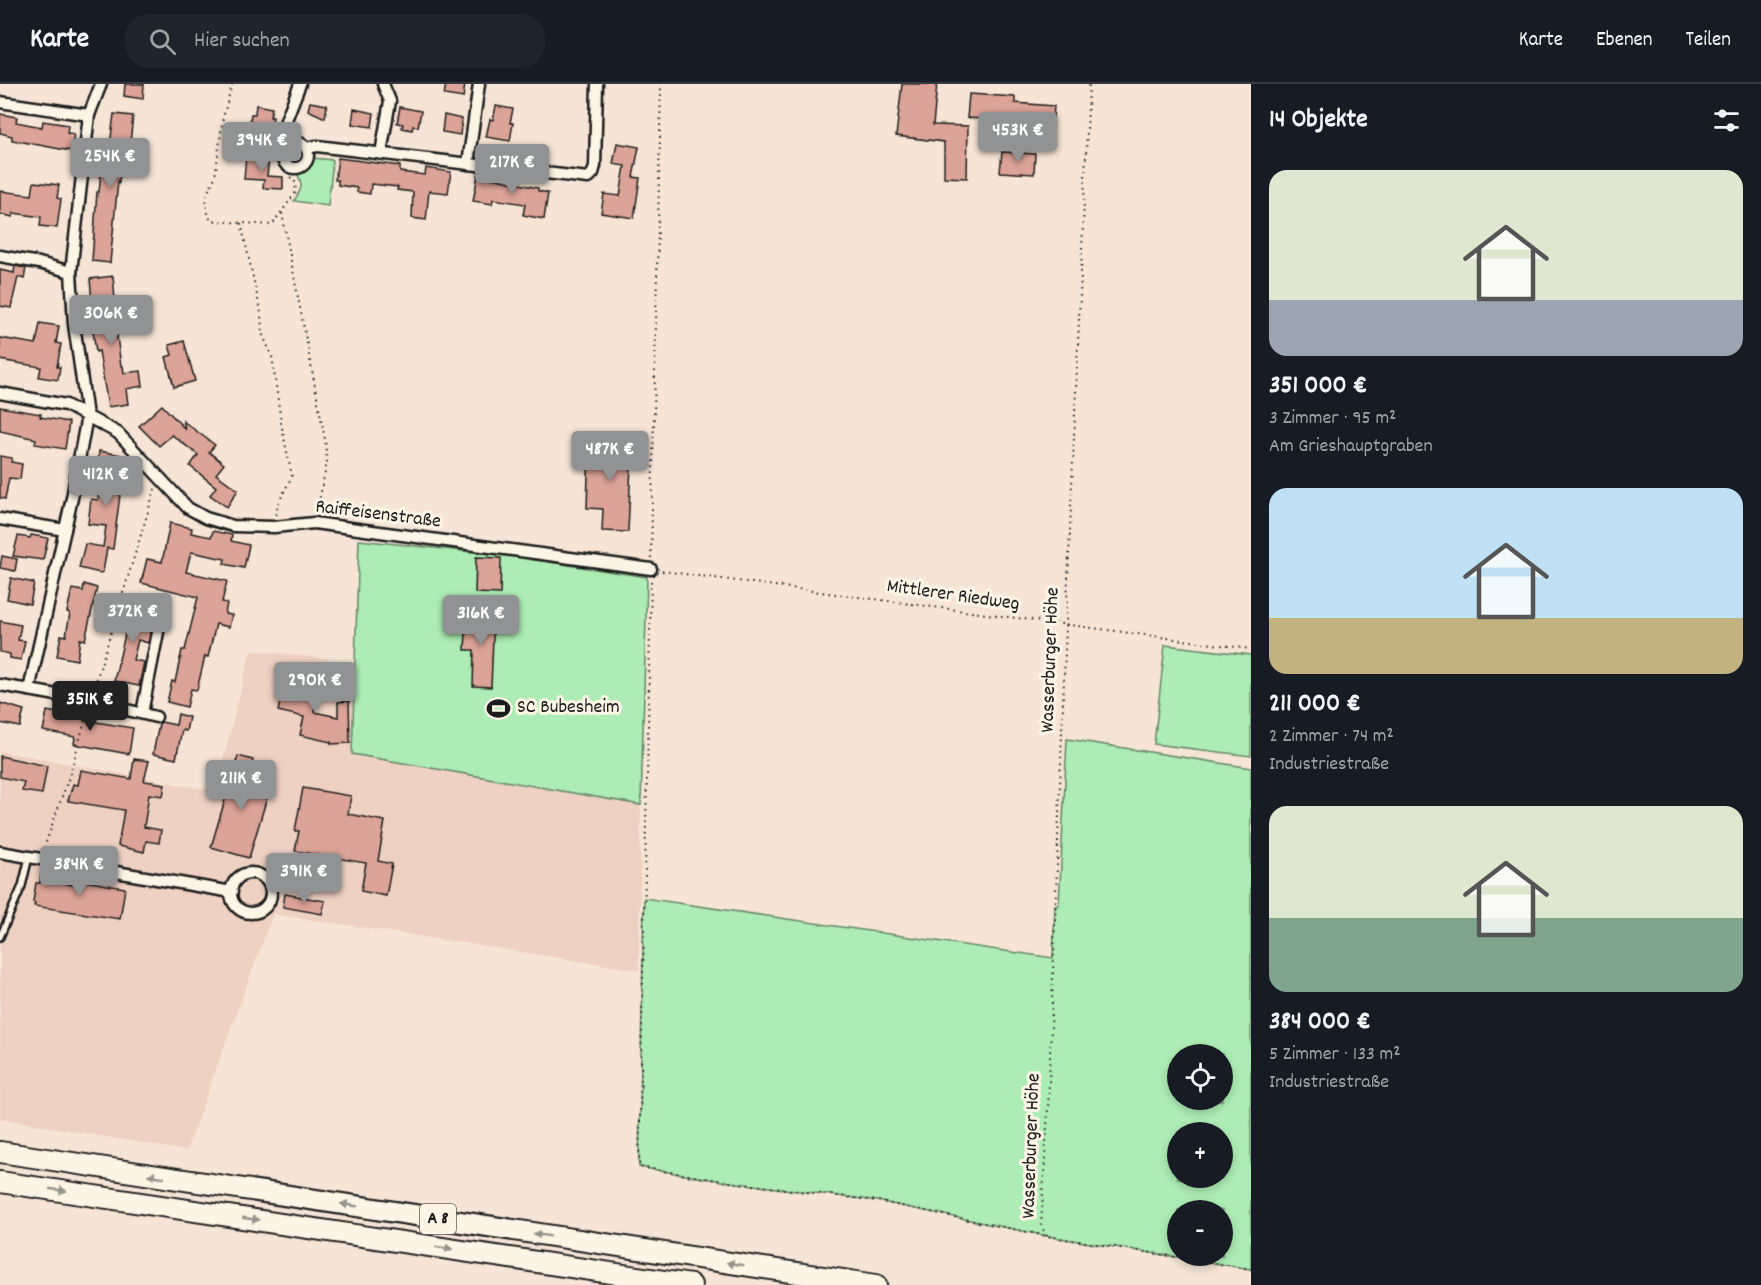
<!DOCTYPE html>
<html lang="de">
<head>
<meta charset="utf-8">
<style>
  :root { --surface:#171b24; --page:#20242c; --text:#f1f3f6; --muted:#9ea1a6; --line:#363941; --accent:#919294 }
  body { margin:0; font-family:Dekko,sans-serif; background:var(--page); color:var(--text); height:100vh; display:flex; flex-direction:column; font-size:22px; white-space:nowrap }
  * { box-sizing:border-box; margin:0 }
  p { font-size:20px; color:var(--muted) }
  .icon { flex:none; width:33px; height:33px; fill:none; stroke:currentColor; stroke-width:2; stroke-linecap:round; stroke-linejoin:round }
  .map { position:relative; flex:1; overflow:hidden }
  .drawer { display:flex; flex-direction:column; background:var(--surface); width:510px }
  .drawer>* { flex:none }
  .fabs { position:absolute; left:1167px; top:960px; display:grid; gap:12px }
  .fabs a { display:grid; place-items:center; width:66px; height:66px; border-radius:50%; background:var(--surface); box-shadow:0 3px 9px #0003; font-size:30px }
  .price { position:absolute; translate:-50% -51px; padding:0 14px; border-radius:6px; background:var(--accent); color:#fff; font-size:20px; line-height:39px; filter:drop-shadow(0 2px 3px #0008) }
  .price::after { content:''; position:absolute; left:50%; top:36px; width:18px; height:14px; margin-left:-9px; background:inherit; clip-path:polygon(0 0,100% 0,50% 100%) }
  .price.current { background:#222; color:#fff }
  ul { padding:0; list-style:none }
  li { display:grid; align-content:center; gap:12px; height:318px; padding:0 18px }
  li span { display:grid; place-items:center; height:186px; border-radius:18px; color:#555 }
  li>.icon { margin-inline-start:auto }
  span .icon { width:108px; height:108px; fill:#fffc; stroke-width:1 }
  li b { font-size:26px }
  h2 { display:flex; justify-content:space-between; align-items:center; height:72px; padding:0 18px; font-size:26px }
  header { display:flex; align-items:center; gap:36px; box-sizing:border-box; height:84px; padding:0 30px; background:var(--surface); border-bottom:2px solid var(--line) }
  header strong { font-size:28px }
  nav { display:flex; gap:33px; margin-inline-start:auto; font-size:21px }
  .search { width:420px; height:54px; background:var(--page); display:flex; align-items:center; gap:15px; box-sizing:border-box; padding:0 21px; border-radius:24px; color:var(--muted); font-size:22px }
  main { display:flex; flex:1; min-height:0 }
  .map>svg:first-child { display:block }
</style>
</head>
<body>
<header>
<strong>Karte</strong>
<div class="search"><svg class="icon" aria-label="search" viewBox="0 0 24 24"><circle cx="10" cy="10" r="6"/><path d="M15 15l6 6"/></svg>Hier suchen</div>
<nav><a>Karte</a><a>Ebenen</a><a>Teilen</a></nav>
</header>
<main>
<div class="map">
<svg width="1251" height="1201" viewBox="0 0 1251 1201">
  <rect width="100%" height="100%" fill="#f6e5d6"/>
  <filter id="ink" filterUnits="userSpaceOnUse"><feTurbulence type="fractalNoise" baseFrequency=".0167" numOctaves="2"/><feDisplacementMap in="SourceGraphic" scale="12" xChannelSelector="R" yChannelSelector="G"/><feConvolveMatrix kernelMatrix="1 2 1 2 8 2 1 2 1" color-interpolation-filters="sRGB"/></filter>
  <g filter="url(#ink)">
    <polygon fill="#eed1c3" points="251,566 355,578 353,670 641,721 639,886 273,830 186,1067 0,1034 0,667 215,707"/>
    <g fill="#adecb4" stroke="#648468" stroke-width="1.5" fill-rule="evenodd">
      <path d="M313,74L333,76L328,122L294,117C302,104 304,102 296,87L310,80Z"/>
      <polygon points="359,456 510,472 647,493 641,721 352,670"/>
      <polygon points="1165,561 1251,571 1251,672 1154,660"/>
      <path d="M1067,655L1251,684V1185L1047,1152L877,1117L722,1097L639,1083L644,814L1053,874L1055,821H1059ZM1178,970H1222V1016H1178ZM1178,1048H1222V1094H1178ZM1178,1126H1222V1172H1178Z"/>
    </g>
    <g fill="#dca398" stroke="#1c1c1c" stroke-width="1.5">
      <polygon points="125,0 144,0 143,15 124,12"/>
      <polygon points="446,0 465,0 463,14 444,11"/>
      <polygon points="902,0 937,0 933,41 968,42 967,94 944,93 944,58 896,52"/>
      <polygon points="969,10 1015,13 1015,19 1054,22 1052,47 1013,44 1013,37 967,34"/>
      <polygon points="310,18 327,21 325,34 308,26"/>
      <polygon points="256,21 272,24 270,33 273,33 269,57 247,53 251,30 255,30"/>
      <polygon points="496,22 513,25 510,39 513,39 510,57 486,53 490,35 493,36"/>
      <polygon points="400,23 421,27 418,43 413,42 412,46 402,44 403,40 397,39"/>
      <polygon points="354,25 374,29 372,43 352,40"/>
      <polygon points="0,30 17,33 16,38 42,43 43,37 68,41 67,49 74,50 71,67 12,56 12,52 0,49"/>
      <polygon points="114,30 133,32 130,59 124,58 119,98 118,97 110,179 92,177 97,108 99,108 103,69 109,69"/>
      <polygon points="444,31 462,35 460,51 442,48"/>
      <polygon points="617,59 639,63 633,93 640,94 634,134 601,129 604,110 620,112 625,82 613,80"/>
      <polygon points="1002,68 1035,70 1034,90 1000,88"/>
      <polygon points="246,72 269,74 267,92 283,93 283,105 263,104 264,96 244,95"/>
      <polygon points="338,74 400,82 400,88 425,91 426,84 451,88 448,109 429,107 426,136 412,134 413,108 397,106 398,103 371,100 370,110 357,108 357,104 338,101 338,96 335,96"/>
      <polygon points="478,91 538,104 538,107 548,109 544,135 523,131 525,120 493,115 492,120 473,117"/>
      <polygon points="34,98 59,101 57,114 61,115 57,144 40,142 41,133 14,129 13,133 0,130 0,107 32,111"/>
      <polygon points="15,182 26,184 24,195 18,193 11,224 0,222 0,186 14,189"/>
      <polygon points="113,192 115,216 112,216 121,282 123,282 124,289 141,287 143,302 126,305 128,320 108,323 99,267 96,268 92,240 102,238 99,218 92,218 90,195"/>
      <polygon points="40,239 59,242 56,259 61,260 57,283 60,283 58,296 39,293 41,283 0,276 0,254 36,260"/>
      <polygon points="184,257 195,297 174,303 166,273 172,271 169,261"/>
      <polygon points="162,321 185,345 183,337 215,361 209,368 224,380 216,390 238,406 227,423 210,411 216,403 190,382 198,371 172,351 159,362 139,342"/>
      <polygon points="0,323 41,330 40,333 69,338 65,365 35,360 36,355 0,347"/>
      <polygon points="589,356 632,358 628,448 602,447 603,425 587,424"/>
      <polygon points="99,367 121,371 131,379 127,404 121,403 113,465 107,464 103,488 100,489 79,484 85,460 103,463 106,442 88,440 91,415 98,416 101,395 97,393"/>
      <polygon points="0,372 12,374 11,378 22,380 20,395 9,394 5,415 0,414"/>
      <polygon points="170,439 192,444 191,449 211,453 213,447 232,451 231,457 249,461 244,484 224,480 225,475 191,468 186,488 227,497 222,518 227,519 225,530 232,531 229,543 216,540 208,573 205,572 197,606 191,605 187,623 167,618 172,597 175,598 182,566 185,566 198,513 141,499 147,475 162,478"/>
      <polygon points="31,451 48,454 43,476 13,472 18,452 30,454"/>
      <polygon points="2,472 17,475 15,487 0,484"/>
      <polygon points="476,473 501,474 500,510 475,509"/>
      <polygon points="11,494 34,499 30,520 7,515"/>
      <polygon points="84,500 97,504 85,556 80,555 77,576 57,572 61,551 66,552 70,529 67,528 72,505 83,507"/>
      <polygon points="126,513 147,519 141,539 152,542 148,559 138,556 133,576 144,578 139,602 114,597 131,525 123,523"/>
      <polygon points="467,528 494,529 491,603 473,602 474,566 465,566"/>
      <polygon points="0,537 21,541 18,556 25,557 21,576 10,574 10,570 0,568"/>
      <polygon points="286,593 320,600 314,628 338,633 338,618 349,617 350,659 331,660 331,658 300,651 304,633 278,627"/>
      <polygon points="0,619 24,626 20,643 0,639"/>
      <polygon points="58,626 68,628 67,631 85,634 84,636 133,644 129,670 74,660 75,653 43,647 47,627 58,629"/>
      <polygon points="178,630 189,633 186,647 182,646 176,675 153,670 159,640 161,638 176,641"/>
      <polygon points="0,672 47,682 42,710 22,707 24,698 0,693"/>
      <polygon points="238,672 253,676 248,694 271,700 249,774 211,763"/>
      <polygon points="134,675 149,677 144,697 165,700 163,712 149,710 144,743 161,746 159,759 146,757 144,768 118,762 124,726 68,717 73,700 78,701 81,686 131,695"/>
      <polygon points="303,704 351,712 348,730 385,737 378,777 392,780 386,812 361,807 366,779 295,767 299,747 295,747"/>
      <polygon points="41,790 59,793 58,798 78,802 79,796 125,804 120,835 34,822 35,819 33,818 36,799 40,799"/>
      <polygon points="285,810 325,817 322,830 283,823"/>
    </g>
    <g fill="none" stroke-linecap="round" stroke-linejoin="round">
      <defs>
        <polyline id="service" points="0,853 22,802 29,773"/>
        <g id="minor">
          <polyline points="0,18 89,31"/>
          <circle cx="295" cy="71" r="13"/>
          <polyline points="288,59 286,36 300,0"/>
          <polyline points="306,64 317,62 588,94 593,89 595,82 597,0"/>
          <polyline points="381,69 390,17 383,0"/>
          <polyline points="468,80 479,0"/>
          <polyline points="0,172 39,179 71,188"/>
          <polyline points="0,309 66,321 118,349 188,424 206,434 233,442 274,443 314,439 651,485"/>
          <polyline points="0,435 65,446"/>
          <polyline points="0,601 29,606 72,414 87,332 74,240 71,188 89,31 101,0"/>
          <polyline points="29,606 90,617 156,633"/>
          <polyline points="142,629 161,533"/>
          <polyline points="0,768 232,808"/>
          <circle cx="251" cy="809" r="20"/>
        </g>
        <g id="motorway">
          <polyline points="0,1068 876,1201"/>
          <polyline points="0,1098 691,1201"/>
        </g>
      </defs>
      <use href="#service" stroke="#1c1c1c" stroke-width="10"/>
      <use href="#minor" stroke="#1c1c1c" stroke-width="15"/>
      <use href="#motorway" stroke="#1c1c1c" stroke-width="24"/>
      <g stroke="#1c1c1c" stroke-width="2" stroke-dasharray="1.5 4.5" stroke-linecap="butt">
        <polyline points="232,0 223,34 215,93 207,110 206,121 209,134 216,137 272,141 296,108 295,98 288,91 292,83"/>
        <polyline points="282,129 325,355 327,378 317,428"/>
        <polyline points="241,139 261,229 262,249 272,272 281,339 292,392 278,420 276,432"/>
        <polyline points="651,474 661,0"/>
        <polyline points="662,487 1251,565"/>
        <polyline points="651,497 639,1083 722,1097 877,1117 1047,1152 1251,1185"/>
        <polyline points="93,607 155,405"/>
        <polyline points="44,764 70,690 88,626"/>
        <polyline points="1047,1152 1041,1142 1048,1025 1066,541 1089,0"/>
      </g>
      <use href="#service" stroke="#fcf5e5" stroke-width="5"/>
      <use href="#minor" stroke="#fcf5e5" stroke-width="10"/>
      <use href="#motorway" stroke="#fcf5e5" stroke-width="20"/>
    </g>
    <defs><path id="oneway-solid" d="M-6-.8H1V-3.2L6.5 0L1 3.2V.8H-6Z" transform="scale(1.5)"/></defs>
    <g fill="#97938b">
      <use href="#oneway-solid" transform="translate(156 1092) rotate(-171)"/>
      <use href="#oneway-solid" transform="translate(58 1106) rotate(8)"/>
      <use href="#oneway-solid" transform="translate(349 1121) rotate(-171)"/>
      <use href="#oneway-solid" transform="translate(251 1135) rotate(8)"/>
      <use href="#oneway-solid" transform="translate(542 1151) rotate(-171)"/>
      <use href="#oneway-solid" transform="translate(444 1164) rotate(8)"/>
      <use href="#oneway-solid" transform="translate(735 1180) rotate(-171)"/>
    </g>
  </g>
  <defs>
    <symbol id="stadium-bare" viewBox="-9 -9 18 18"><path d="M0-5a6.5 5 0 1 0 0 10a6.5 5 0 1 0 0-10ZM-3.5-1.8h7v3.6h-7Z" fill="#1c1c1c" stroke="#fcf5e5" stroke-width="2.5" paint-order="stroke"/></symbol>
  </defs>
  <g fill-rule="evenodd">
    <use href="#stadium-bare" x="482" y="608" width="33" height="33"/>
  </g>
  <g text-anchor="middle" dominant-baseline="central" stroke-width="6" stroke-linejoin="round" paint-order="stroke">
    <rect fill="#fcf5e5" stroke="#5f5d58" stroke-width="1.5" x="420" y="1120" width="36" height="30" rx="4.5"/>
    <g font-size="18" font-weight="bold" fill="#1c1c1c">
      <text x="438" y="1135">A 8</text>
    </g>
    <g font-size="20" fill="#1c1c1c" stroke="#fcf5e5">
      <text transform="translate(378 431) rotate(7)">Raiffeisenstraße</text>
      <text transform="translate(953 512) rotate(8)">Mittlerer Riedweg</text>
      <text transform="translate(1051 576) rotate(-88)">Wasserburger Höhe</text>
      <text transform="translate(1032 1062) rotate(-88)">Wasserburger Höhe</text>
    </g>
    <g font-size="20" fill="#1c1c1c" stroke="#fcf5e5" text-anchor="start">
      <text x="517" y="624">SC Bubesheim</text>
    </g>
  </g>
</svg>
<div class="fabs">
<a><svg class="icon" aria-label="locate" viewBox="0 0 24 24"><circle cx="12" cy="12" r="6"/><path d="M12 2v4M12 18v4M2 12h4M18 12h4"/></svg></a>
<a>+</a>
<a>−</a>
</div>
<b class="price" style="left:1018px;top:79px">453K €</b>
<b class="price" style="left:262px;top:89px">394K €</b>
<b class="price" style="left:110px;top:105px">254K €</b>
<b class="price" style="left:512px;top:111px">217K €</b>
<b class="price" style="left:111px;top:262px">306K €</b>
<b class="price" style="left:610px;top:398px">487K €</b>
<b class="price" style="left:106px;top:423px">412K €</b>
<b class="price" style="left:133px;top:560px">372K €</b>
<b class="price" style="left:481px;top:562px">316K €</b>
<b class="price" style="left:315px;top:629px">290K €</b>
<b class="price current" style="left:90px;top:648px">351K €</b>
<b class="price" style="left:241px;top:727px">211K €</b>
<b class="price" style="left:79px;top:813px">384K €</b>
<b class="price" style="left:304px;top:820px">391K €</b>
</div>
<section class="drawer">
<h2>14 Objekte<svg class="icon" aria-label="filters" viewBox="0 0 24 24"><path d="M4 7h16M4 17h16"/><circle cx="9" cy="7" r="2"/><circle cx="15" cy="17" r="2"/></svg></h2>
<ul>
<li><span style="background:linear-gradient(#dfe7d0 70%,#9aa5b1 0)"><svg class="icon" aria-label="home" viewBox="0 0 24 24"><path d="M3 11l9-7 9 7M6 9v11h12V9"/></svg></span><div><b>351 000 €</b><p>3 Zimmer · 95 m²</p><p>Am Grieshauptgraben</p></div></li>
<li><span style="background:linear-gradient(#bfe0f5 70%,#c2b280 0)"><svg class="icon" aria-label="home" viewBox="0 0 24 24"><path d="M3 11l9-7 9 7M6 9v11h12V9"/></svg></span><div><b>211 000 €</b><p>2 Zimmer · 74 m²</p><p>Industriestraße</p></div></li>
<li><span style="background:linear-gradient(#dfe7d0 60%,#7fa58c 0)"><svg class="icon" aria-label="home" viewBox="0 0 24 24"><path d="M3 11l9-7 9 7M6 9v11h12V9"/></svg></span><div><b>384 000 €</b><p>5 Zimmer · 133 m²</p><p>Industriestraße</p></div></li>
</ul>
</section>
</main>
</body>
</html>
